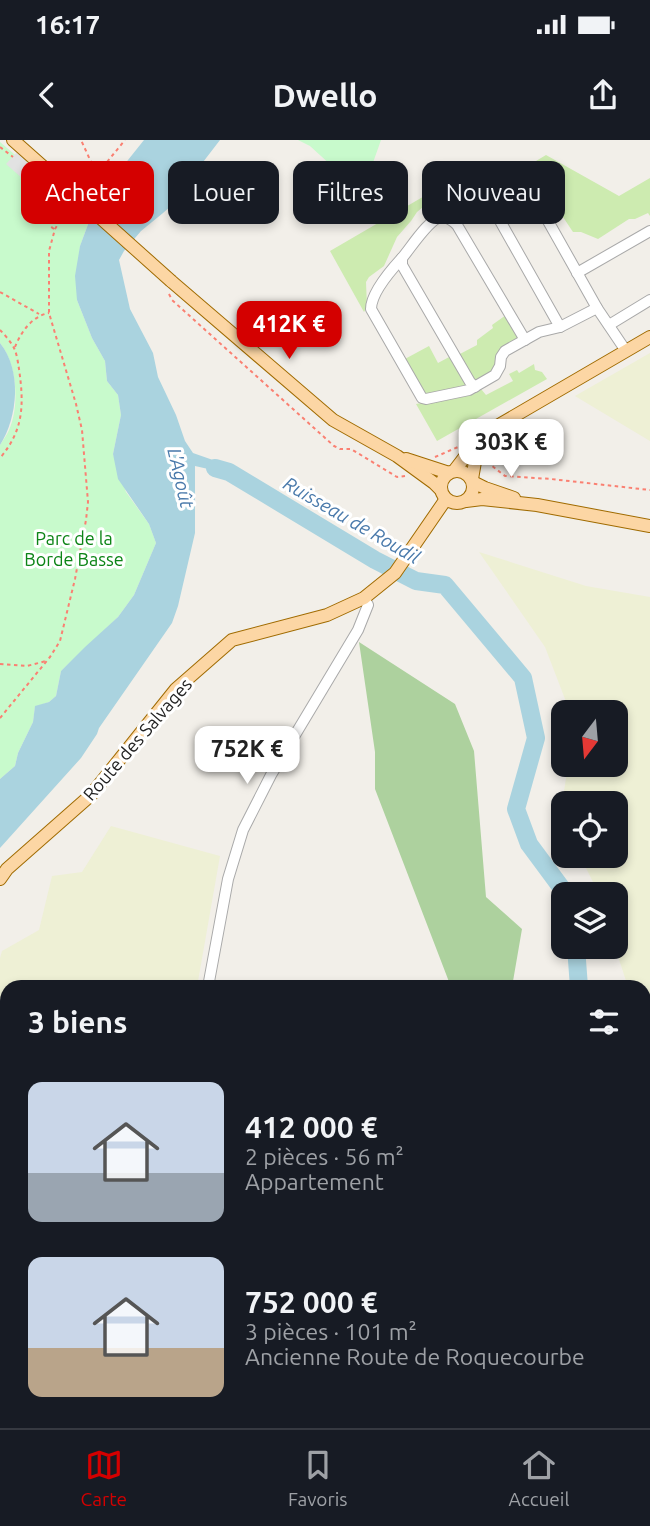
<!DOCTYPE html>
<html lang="fr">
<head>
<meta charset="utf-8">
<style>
  :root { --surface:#171b24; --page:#242831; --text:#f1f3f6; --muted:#9ea1a6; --line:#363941; --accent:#d40000 }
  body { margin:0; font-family:Ubuntu,sans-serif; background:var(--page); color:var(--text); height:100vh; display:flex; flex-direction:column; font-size:26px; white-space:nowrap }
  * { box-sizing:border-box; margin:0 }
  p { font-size:23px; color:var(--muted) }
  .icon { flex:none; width:38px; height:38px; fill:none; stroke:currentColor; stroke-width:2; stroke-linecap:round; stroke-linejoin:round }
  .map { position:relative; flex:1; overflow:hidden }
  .panel { position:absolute; left:0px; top:840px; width:651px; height:448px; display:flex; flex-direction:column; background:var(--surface); border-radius:21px 21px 0 0; box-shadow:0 4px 10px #0003 }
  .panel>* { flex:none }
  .guide { position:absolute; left:21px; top:21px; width:609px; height:63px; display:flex; gap:14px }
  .needle { width:46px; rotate:196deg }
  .buttons { position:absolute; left:551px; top:560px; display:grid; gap:14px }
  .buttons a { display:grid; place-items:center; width:77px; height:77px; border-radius:14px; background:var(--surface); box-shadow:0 4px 10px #0003; font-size:35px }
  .price { position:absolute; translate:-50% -60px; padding:0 16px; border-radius:14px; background:#fff; color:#222; font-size:23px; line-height:46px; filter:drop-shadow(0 2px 4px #0008) }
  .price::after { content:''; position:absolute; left:50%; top:42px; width:21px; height:16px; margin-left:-10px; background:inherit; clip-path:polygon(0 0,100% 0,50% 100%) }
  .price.current { background:var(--accent); color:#fff }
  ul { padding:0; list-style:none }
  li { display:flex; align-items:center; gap:21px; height:175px; padding:0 28px }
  li span { display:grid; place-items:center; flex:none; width:196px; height:140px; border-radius:14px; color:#555 }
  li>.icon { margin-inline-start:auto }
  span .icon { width:84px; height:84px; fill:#fffc; stroke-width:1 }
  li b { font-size:30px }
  h2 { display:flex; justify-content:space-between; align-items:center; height:84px; padding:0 28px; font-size:30px }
  .pill { padding:0 24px; border-radius:14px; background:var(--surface); box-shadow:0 4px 10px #0003; font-size:24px; line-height:63px }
  .pill.current { background:var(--accent); color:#fff }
  .status { display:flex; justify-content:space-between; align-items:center; height:49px; padding:0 35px; background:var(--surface); direction:ltr }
  .status svg { height:19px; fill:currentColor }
  header { display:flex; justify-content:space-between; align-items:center; height:91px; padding:0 28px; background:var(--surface); font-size:32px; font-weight:600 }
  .tabs { display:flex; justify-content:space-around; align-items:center; height:98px; border-top:2px solid var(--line); background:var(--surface); font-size:19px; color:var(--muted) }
  .tabs a { display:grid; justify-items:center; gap:4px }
  .tabs .current { color:var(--accent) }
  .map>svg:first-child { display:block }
</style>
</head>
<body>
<div class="status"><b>16:17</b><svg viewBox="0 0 49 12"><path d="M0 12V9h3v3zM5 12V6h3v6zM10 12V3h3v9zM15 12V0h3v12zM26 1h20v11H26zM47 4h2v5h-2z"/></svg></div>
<header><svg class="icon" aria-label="back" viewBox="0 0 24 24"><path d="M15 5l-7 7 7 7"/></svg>Dwello<svg class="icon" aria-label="share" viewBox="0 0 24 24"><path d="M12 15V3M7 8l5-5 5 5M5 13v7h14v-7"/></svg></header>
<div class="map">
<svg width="650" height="1288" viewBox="0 0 650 1288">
  <rect width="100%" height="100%" fill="#f2efe9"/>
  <g fill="#eef0d5">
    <polygon points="650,213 650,301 575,256"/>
    <polygon points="479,412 586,446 650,457 650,1147 644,1136 648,1043 644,1017 644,847 628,847 615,807 616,754 599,754 580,716 616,716 616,663 564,663 563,684 560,678 568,625 616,625 616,572 570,572 545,507"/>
    <polygon points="111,686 220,716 197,847 7,847 7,1038 0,1030 0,818 2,811 39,790 52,736 82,732"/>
    <polygon points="203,1281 579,1281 582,1288 204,1288"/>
  </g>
  <g fill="#cdebb0">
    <polygon points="546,15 619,56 650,38 650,76 648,73 635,79 629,79 598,99 581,92 573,92 561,74 565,63 559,51 550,52 547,50 531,24"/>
    <polygon points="445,44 441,52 417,72 411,81 397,97 384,126 369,137 366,142 367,167 364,172 330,111"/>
    <polygon points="506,175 518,195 517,199 492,233 473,241 458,215 477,205 477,200 493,188 492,185"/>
    <polygon points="429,206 438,223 451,216 468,244 466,249 426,255 403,220"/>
    <polygon points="534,224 535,230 542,232 547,239 437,301 416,264 471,253 481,249 486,255 513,241 509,234 517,230 519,233"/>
  </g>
  <g fill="#add19e">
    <polygon points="359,502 455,564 474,611 486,757 522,789 512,847 451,847 375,649 375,612"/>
    <polygon points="644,1136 650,1147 650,1288 583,1288 585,1281 644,1281"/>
  </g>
  <g fill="#c8facc">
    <polygon points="298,0 381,0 364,48 355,47 310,6"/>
    <path d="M0,2L90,79L80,106L77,160L92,198L105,221L107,241L118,255L121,275L113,314L126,352L149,384L156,403L134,455L118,477L61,531L56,556L49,562L35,567L33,582L18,613L15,626L0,639V305C3,300 7,295 9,290C20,266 17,223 0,203Z"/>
  </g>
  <polygon fill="#e2e2e2" points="18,11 60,49 48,61 6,24"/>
  <g fill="#aad3df">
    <polygon points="144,0 220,0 200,26 193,40 185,50 179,54 172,65 163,73 141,91 124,111 119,120 130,169 153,213 158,237 176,275 185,301 193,313 230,326 239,336 195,326 195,393 178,466 172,483 99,588 97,594 81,618 0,708 0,639 15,626 18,613 33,582 35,566 49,562 56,556 61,531 85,507 118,477 134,455 156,403 149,384 118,339 113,314 121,275 118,255 107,241 105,221 92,198 77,160 75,136 80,106 90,79 97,64 111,50 120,30"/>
    <path d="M0,203C22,230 18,277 0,305Z"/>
  </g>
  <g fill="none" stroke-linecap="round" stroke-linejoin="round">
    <g stroke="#aad3df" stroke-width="18">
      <polyline points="215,328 229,332 375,420 416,441 445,445 523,538 536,598 516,669 529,704 566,754"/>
      <polyline points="576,807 579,847"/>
      <polyline points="644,1234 650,1246"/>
    </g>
    <defs>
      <g id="minor">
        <polyline points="530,49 597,168 626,211"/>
        <polyline points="481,52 499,79 560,187"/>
        <polyline points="451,79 453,71 459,65 508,36"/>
        <path d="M402,118C391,130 371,153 371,169L422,258L426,259L469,250L495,235L500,226L501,217L505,211L539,192L560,187L597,168"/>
        <polyline points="577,133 650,91"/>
        <polyline points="609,185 650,160"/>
        <path d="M475,247L470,242L402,125V118C410,109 430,77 442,77C448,77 453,81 457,85L525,200"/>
        <polyline points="208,847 228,739 243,690 271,635 358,490 368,465 364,458"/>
        <polyline points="192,1281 193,1288"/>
      </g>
      <g id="major">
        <polyline points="13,0 67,48"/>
        <polyline points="171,141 333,280 397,316 434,343 441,350"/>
        <polyline points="406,319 449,333"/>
        <circle cx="457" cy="347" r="16"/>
        <polyline points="454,331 477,301 487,292 650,197"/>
        <polyline points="472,339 476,316 485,304"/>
        <polyline points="473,342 485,348 514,358"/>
        <polyline points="466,361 482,359 537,365 650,386"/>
        <polyline points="0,739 7,729 91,655 176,549 232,500 327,475 364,458 395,433 446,359"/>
      </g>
    </defs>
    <use href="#minor" stroke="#a9a9a9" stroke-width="12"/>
    <use href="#major" stroke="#a06b00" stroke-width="14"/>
    <g stroke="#fa8072" stroke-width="2" stroke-dasharray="3.5 3.5" stroke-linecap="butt">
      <polyline points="0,7 13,17"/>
      <polyline points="75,40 82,36 97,35 81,0"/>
      <polyline points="85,49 125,0"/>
      <polyline points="54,89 50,86 50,73 58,57"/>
      <polyline points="0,152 39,174"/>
      <polyline points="169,154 172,160 334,306 340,309 351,309 397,337 405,336"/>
      <path d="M0,190C5,195 11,202 14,208C17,214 18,223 19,229C24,264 24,290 0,318"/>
      <path d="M15,207C21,192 32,176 49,173"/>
      <polyline points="435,317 458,307"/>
      <polyline points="487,322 505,336 551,339 650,350"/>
      <polyline points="0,524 27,526 46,521"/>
      <polyline points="0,578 50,517 60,501 75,439 86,380 88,362 82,290 76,264 49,173 49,111 55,89 69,67"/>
    </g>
    <use href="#minor" stroke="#fff" stroke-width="10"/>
    <use href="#major" stroke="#fcd6a4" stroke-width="12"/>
    <defs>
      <polyline id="major-bridge" points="67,48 171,141"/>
    </defs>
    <use href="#major-bridge" stroke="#a06b00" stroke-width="14" stroke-linecap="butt"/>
    <use href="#major-bridge" stroke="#fcd6a4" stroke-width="12"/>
  </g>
  <g text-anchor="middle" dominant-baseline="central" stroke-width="6" stroke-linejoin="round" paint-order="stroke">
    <g font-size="18" fill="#0c8416" stroke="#fff">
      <text x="74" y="398">Parc de la<tspan x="74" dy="21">Borde Basse</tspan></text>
    </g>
    <g font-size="18" fill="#222" stroke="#fff">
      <text transform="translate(137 599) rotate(-49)">Route des Salvages</text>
    </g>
    <g font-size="19" font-style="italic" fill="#4a7aab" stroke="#fff">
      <text transform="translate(181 338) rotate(77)">L'Agoût</text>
      <text transform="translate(352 380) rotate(30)">Ruisseau de Roudil</text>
    </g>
  </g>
</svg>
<div class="buttons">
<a><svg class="needle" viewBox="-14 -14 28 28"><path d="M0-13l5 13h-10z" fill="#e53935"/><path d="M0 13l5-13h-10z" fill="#9ea1a6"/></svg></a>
<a><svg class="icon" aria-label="locate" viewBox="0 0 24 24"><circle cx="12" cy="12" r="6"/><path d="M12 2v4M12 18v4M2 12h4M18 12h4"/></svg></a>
<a><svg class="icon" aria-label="layers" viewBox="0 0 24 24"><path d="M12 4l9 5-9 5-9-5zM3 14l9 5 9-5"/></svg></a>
</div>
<b class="price current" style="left:289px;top:221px">412K €</b>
<b class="price" style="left:511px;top:339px">303K €</b>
<b class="price" style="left:247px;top:646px">752K €</b>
<div class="guide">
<a class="pill current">Acheter</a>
<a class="pill">Louer</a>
<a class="pill">Filtres</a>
<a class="pill">Nouveau</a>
</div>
<section class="panel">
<h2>3 biens<svg class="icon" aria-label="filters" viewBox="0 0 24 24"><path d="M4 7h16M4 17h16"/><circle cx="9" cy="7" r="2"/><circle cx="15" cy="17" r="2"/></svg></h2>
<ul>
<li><span style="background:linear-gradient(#c9d6e8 65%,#9aa5b1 0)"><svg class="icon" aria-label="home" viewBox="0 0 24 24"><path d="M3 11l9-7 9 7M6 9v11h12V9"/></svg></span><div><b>412 000 €</b><p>2 pièces · 56 m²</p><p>Appartement</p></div></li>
<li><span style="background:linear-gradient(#c9d6e8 65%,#b9a48a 0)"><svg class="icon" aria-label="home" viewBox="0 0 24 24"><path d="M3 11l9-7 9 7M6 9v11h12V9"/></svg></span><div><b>752 000 €</b><p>3 pièces · 101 m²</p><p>Ancienne Route de Roquecourbe</p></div></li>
</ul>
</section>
</div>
<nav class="tabs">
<a class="current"><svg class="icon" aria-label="map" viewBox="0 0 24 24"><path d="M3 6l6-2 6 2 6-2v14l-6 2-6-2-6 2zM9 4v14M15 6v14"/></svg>Carte</a>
<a><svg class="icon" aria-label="saved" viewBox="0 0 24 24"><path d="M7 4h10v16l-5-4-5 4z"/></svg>Favoris</a>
<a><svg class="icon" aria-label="home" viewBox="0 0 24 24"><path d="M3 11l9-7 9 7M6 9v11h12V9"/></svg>Accueil</a>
</nav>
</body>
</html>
